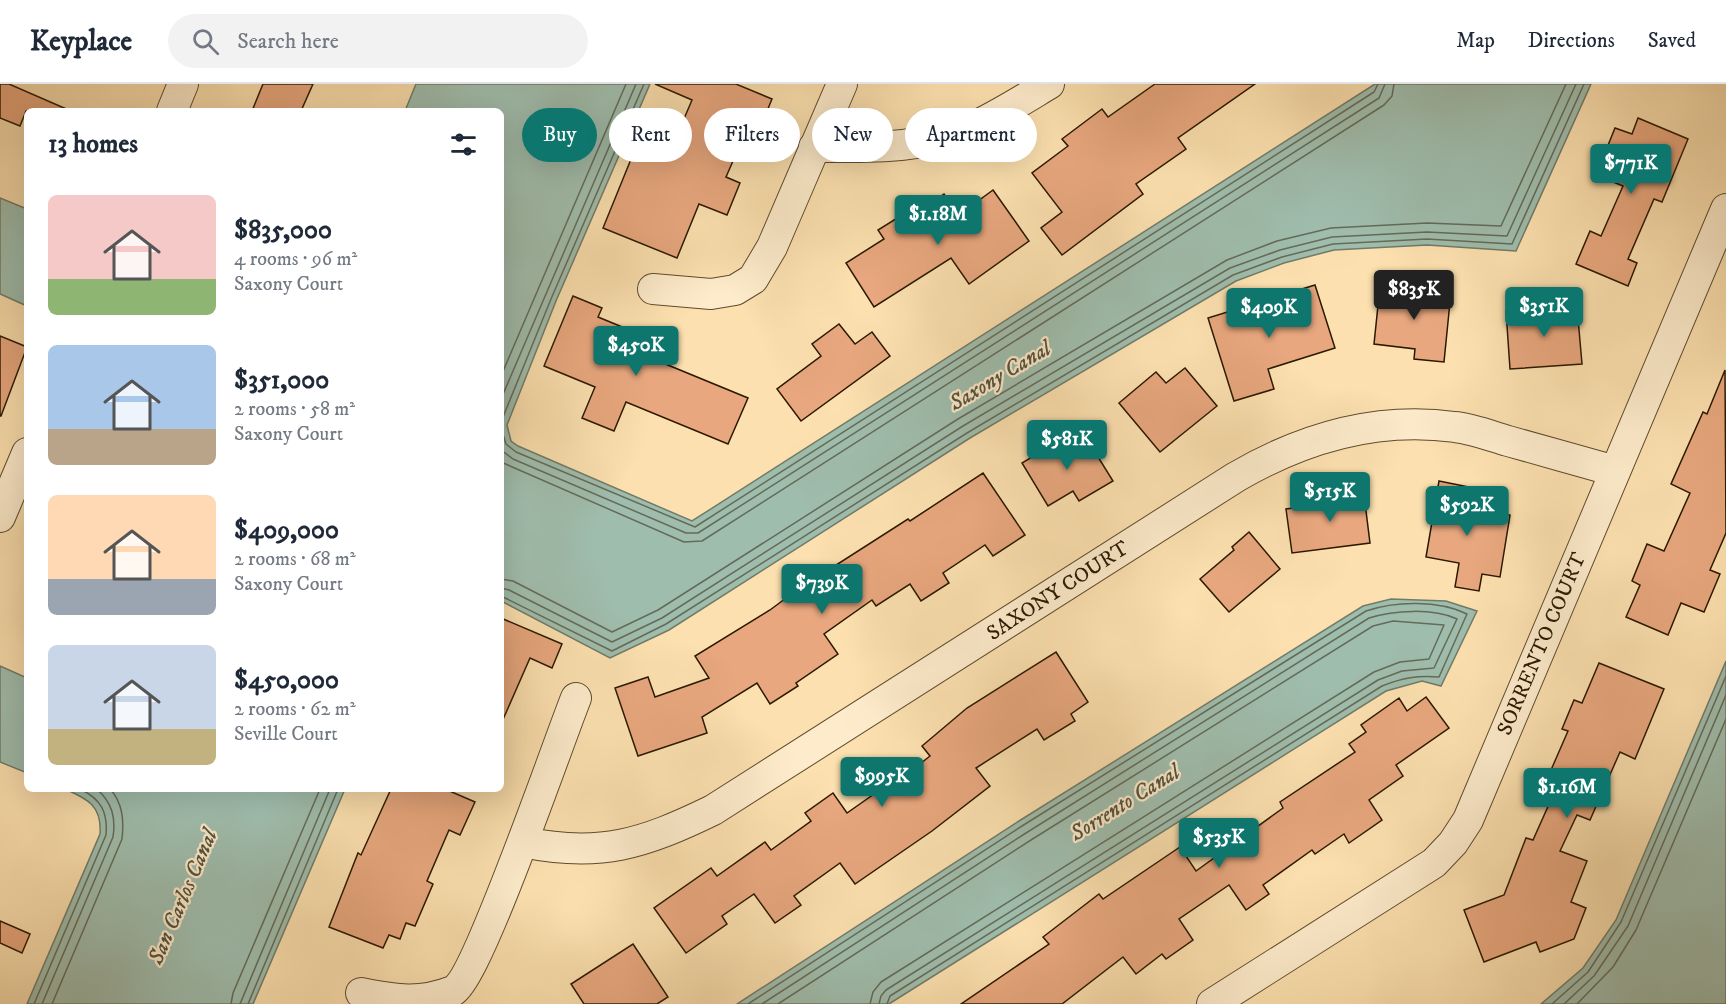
<!DOCTYPE html>
<html lang="en">
<head>
<meta charset="utf-8">
<style>
  :root { --surface:#fff; --page:#f2f2f3; --text:#1f2937; --muted:#747a83; --line:#e0e1e3; --accent:#0f766e }
  body { margin:0; font-family:"IM FELL DW Pica",serif; background:var(--page); color:var(--text); height:100vh; display:flex; flex-direction:column; font-size:22px; white-space:nowrap }
  * { box-sizing:border-box; margin:0 }
  p { font-size:20px; color:var(--muted) }
  .icon { flex:none; width:33px; height:33px; fill:none; stroke:currentColor; stroke-width:2; stroke-linecap:round; stroke-linejoin:round }
  .map { position:relative; flex:1; overflow:hidden }
  .details { position:absolute; left:24px; top:24px; width:480px; height:684px; display:flex; flex-direction:column; background:var(--surface); border-radius:9px; box-shadow:0 6px 24px #0002 }
  .details>* { flex:none }
  .banner { position:absolute; left:522px; top:24px; width:570px; height:54px; display:flex; gap:12px }
  .price { position:absolute; translate:-50% -51px; padding:0 14px; border-radius:6px; background:var(--accent); color:#fff; font-size:20px; line-height:39px; filter:drop-shadow(0 2px 3px #0008) }
  .price::after { content:''; position:absolute; left:50%; top:36px; width:18px; height:14px; margin-left:-9px; background:inherit; clip-path:polygon(0 0,100% 0,50% 100%) }
  .price.on { background:#222; color:#fff }
  ul { padding:0; list-style:none }
  li { display:flex; align-items:center; gap:18px; height:150px; padding:0 24px }
  li span { display:grid; place-items:center; flex:none; width:168px; height:120px; border-radius:9px; color:#555 }
  li>.icon { margin-inline-start:auto }
  span .icon { width:72px; height:72px; fill:#fffc; stroke-width:1 }
  li b { font-size:26px }
  h2 { display:flex; justify-content:space-between; align-items:center; height:72px; padding:0 24px; font-size:26px }
  .tag { padding:0 21px; border-radius:27px; background:var(--surface); box-shadow:0 6px 24px #0002; font-size:21px; line-height:54px }
  .tag.on { background:var(--accent); color:#fff }
  header { display:flex; align-items:center; gap:36px; box-sizing:border-box; height:84px; padding:0 30px; background:var(--surface); border-bottom:2px solid var(--line) }
  header strong { font-size:28px }
  nav { display:flex; gap:33px; margin-inline-start:auto; font-size:21px }
  .search { width:420px; height:54px; background:var(--page); display:flex; align-items:center; gap:15px; box-sizing:border-box; padding:0 21px; border-radius:33px; color:var(--muted); font-size:22px }
  .map>svg:first-child { display:block }
</style>
</head>
<body>
<header>
<strong>Keyplace</strong>
<div class="search"><svg class="icon" aria-label="search" viewBox="0 0 24 24"><circle cx="10" cy="10" r="6"/><path d="M15 15l6 6"/></svg>Search here</div>
<nav><a>Map</a><a>Directions</a><a>Saved</a></nav>
</header>
<div class="map">
<svg width="1726" height="920" viewBox="0 0 1726 920">
  <rect width="100%" height="100%" fill="#fce0af"/>
  <filter id="stains"><feTurbulence type="fractalNoise" baseFrequency=".00333" numOctaves="4"/><feColorMatrix values="0 0 0 0 .2 0 0 0 0 .09 0 0 0 0 .02 0 0 0 .5 -.17"/></filter>
  <radialGradient id="worn" r=".72"><stop offset=".6" stop-color="#630" stop-opacity="0"/><stop offset="1" stop-color="#630" stop-opacity=".3"/></radialGradient>
  <g fill="#9fbdad" stroke="#707b69" stroke-width="1.5">
    <polygon points="416,0 650,0 556,217 507,341 511,357 518,362 692,437 1375,0 1591,0 1516,167 1427,161 1334,166 1284,179 1236,197 970,354 669,546 610,574 501,517 501,27 405,27"/>
    <polygon points="0,114 27,125 27,222 0,210"/>
    <polygon points="1391,515 1446,517 1477,527 1441,602 1422,597 1386,607 889,920 737,920 1019,737 1363,522"/>
    <polygon points="1726,577 1726,920 1541,920 1583,884 1616,836"/>
    <polygon points="0,582 27,594 27,689 0,678"/>
    <path d="M65,705H345L253,920H27L100,750C102,722 88,715 65,705Z"/>
  </g>
  <g fill="none" stroke-linecap="round" stroke-linejoin="round">
    <g stroke="#646b58" stroke-width="1.5">
      <polyline points="501,292 626,0"/>
      <polyline points="501,315 636,0"/>
      <polyline points="501,338 551,215 644,0"/>
      <polyline points="501,344 506,360 516,368 695,443 1374,8 1378,0"/>
      <polyline points="501,366 513,375 686,449 698,449 1379,14 1385,0"/>
      <polyline points="501,378 684,458 702,457 1384,21 1392,12 1394,0"/>
      <polyline points="501,495 513,497 612,548 658,526 958,335 1227,176 1277,157 1331,144 1427,139 1501,142 1566,0"/>
      <polyline points="501,504 509,506 612,558 662,534 963,342 1230,184 1280,166 1332,153 1427,148 1507,152 1576,0"/>
      <polyline points="501,512 612,567 666,540 967,349 1233,191 1282,173 1333,160 1427,155 1512,160 1584,0"/>
      <path d="M34,920L106,751C108,728 101,715 80,705"/>
      <path d="M42,920L113,753C116,733 112,719 97,705"/>
      <path d="M52,920L122,755C124,737 123,719 110,705"/>
      <polyline points="231,920 233,909 320,705"/>
      <polyline points="240,920 330,705"/>
      <polyline points="248,920 338,705"/>
      <path d="M748,920L1022,742L1366,527C1395,517 1439,516 1467,530L1439,593C1418,591 1402,594 1382,602L890,912L887,920"/>
      <path d="M762,920L1026,749L1369,534C1394,526 1433,524 1457,535L1434,584L1402,587L1378,596L886,906L881,912L879,920"/>
      <polyline points="778,920 1031,756 1373,542 1393,537 1444,541 1429,575 1400,578 1374,588 881,898 873,908 870,920"/>
      <polyline points="1552,920 1588,888 1621,838 1726,592"/>
      <polyline points="1564,920 1594,892 1628,842 1726,611"/>
      <polyline points="1577,920 1613,883 1636,846 1726,635"/>
    </g>
  </g>
  <g fill="#e8a77e" stroke="#2a1902" stroke-width="1.5">
    <polygon points="0,0 9,0 71,27 26,27 20,42 0,34"/>
    <polygon points="263,0 313,0 301,27 252,27"/>
    <polygon points="655,0 736,0 772,15 758,49 747,45 726,93 740,99 727,131 699,120 677,174 603,144 638,58 669,70 692,16"/>
    <polygon points="1155,0 1255,0 1178,54 1186,65 1136,100 1143,110 1062,171 1041,144 1062,128 1032,89 1068,62 1062,55 1102,25 1108,33"/>
    <polygon points="1638,34 1688,55 1662,118 1654,115 1628,175 1637,179 1628,202 1576,180 1590,147 1601,152 1623,102 1596,91 1615,44 1632,50"/>
    <polygon points="993,106 1029,157 969,200 951,174 874,223 846,179 884,155 878,146 902,131 906,137 944,110 959,131"/>
    <polygon points="1315,201 1335,264 1268,285 1274,305 1234,317 1208,234"/>
    <polygon points="1380,202 1451,208 1444,278 1414,275 1415,265 1374,260"/>
    <polygon points="573,212 602,224 598,233 632,247 630,253 650,261 646,272 748,314 728,360 626,318 614,347 582,334 595,303 544,282"/>
    <polygon points="1577,223 1582,280 1510,285 1506,227"/>
    <polygon points="839,240 855,260 872,248 890,272 801,337 777,305 821,272 812,260"/>
    <polygon points="0,252 27,263 1,332 0,332"/>
    <polygon points="1185,284 1217,322 1160,368 1119,319 1156,288 1166,299"/>
    <polygon points="1725,286 1726,449 1710,486 1720,490 1704,528 1681,519 1668,551 1626,533 1640,501 1632,497 1647,460 1664,467 1690,409 1671,400 1703,328 1707,330"/>
    <polygon points="1085,352 1113,397 1079,417 1073,407 1048,422 1022,379 1065,353 1070,361"/>
    <polygon points="983,389 1025,451 993,472 985,461 943,489 949,499 921,517 910,500 876,522 872,516 824,550 838,570 796,599 798,602 770,620 757,599 702,633 707,649 638,672 615,604 648,593 655,613 709,594 695,572 770,526 828,483 830,485 908,435 910,437"/>
    <polygon points="1439,397 1469,403 1465,423 1510,431 1500,493 1482,490 1479,507 1455,503 1459,479 1426,473"/>
    <polygon points="1363,403 1370,459 1292,469 1286,425 1337,418 1336,407"/>
    <polygon points="1249,448 1280,485 1229,528 1200,495 1234,466 1232,463"/>
    <polygon points="501,534 562,560 552,584 530,574 501,640"/>
    <polygon points="1056,568 1088,618 1071,630 1075,637 1044,656 1037,645 976,684 990,702 932,747 855,800 840,779 794,812 801,821 775,839 754,810 722,832 727,840 686,869 654,824 711,784 717,792 765,758 771,766 811,737 805,729 833,709 847,729 884,703 886,707 930,672 922,662 967,624"/>
    <polygon points="1599,579 1664,605 1635,675 1620,668 1590,736 1577,731 1560,767 1587,777 1571,818 1586,824 1574,855 1540,868 1536,858 1484,878 1464,826 1504,811 1526,754 1533,756 1562,691 1551,686 1568,647 1562,645 1574,616 1582,619"/>
    <polygon points="1426,613 1449,644 1396,681 1403,692 1369,716 1382,736 1349,759 1344,750 1315,770 1312,766 1263,801 1269,810 1246,826 1229,801 1179,835 1193,856 1166,875 1162,870 1136,890 1123,873 1062,920 961,920 1049,860 1043,853 1099,810 1103,815 1180,763 1196,787 1283,724 1280,718 1355,668 1349,660 1366,648 1361,641 1399,614 1407,627"/>
    <polygon points="391,705 445,705 475,718 460,751 449,746 427,797 433,800 415,842 406,839 400,855 389,851 383,864 329,843 358,769 361,771"/>
    <polygon points="0,837 30,850 22,869 0,859"/>
    <polygon points="633,860 668,913 657,920 584,920 571,900"/>
  </g>
  <g fill="none" stroke-linecap="round" stroke-linejoin="round">
    <defs>
      <g id="minor">
        <polyline points="172,27 183,0"/>
        <path d="M814,63C868,63 922,66 973,43C999,31 1024,15 1049,0"/>
        <polyline points="653,205 711,210 735,206 753,195 772,163 842,0"/>
        <polyline points="0,433 27,369"/>
        <path d="M523,758C600,774 643,760 713,726L1236,393C1303,354 1376,332 1455,343C1473,345 1491,352 1508,357C1544,367 1579,377 1615,387"/>
        <path d="M361,909C397,916 419,920 453,907C478,893 559,656 576,614"/>
        <polyline points="1212,920 1434,779 1453,759 1468,736 1726,125"/>
      </g>
    </defs>
    <use href="#minor" stroke="#5e4b2d" stroke-width="32"/>
    <use href="#minor" stroke="#fdebcb" stroke-width="30"/>
  </g>
  <g text-anchor="middle" dominant-baseline="central" stroke-width="4.5" stroke-linejoin="round" paint-order="stroke">
    <g font-size="21" fill="#2a1902" stroke="#fdebcb">
      <text transform="translate(1058 507) rotate(-33)">SAXONY COURT</text>
      <text transform="translate(1542 560) rotate(-67)">SORRENTO COURT</text>
    </g>
    <g font-size="22" font-style="italic" fill="#53523e" stroke="#fdebcb">
      <text transform="translate(1000 292) rotate(-31)">Saxony Canal</text>
      <text transform="translate(1125 719) rotate(-32)">Sorrento Canal</text>
      <text transform="translate(183 813) rotate(-67)">San Carlos Canal</text>
    </g>
  </g>
  <rect width="100%" height="100%" filter="url(#stains)"/>
  <rect width="100%" height="100%" fill="url(#worn)"/>
</svg>
<b class="price" style="left:1631px;top:111px">$771K</b>
<b class="price" style="left:938px;top:162px">$1.18M</b>
<b class="price on" style="left:1414px;top:237px">$835K</b>
<b class="price" style="left:1544px;top:254px">$351K</b>
<b class="price" style="left:1269px;top:255px">$409K</b>
<b class="price" style="left:636px;top:293px">$450K</b>
<b class="price" style="left:1067px;top:387px">$581K</b>
<b class="price" style="left:1330px;top:439px">$515K</b>
<b class="price" style="left:1467px;top:453px">$592K</b>
<b class="price" style="left:822px;top:531px">$739K</b>
<b class="price" style="left:882px;top:724px">$995K</b>
<b class="price" style="left:1567px;top:735px">$1.16M</b>
<b class="price" style="left:1219px;top:785px">$535K</b>
<div class="banner">
<a class="tag on">Buy</a>
<a class="tag">Rent</a>
<a class="tag">Filters</a>
<a class="tag">New</a>
<a class="tag">Apartment</a>
</div>
<section class="details">
<h2>13 homes<svg class="icon" aria-label="filters" viewBox="0 0 24 24"><path d="M4 7h16M4 17h16"/><circle cx="9" cy="7" r="2"/><circle cx="15" cy="17" r="2"/></svg></h2>
<ul>
<li><span style="background:linear-gradient(#f6c9c9 70%,#8fb573 0)"><svg class="icon" aria-label="home" viewBox="0 0 24 24"><path d="M3 11l9-7 9 7M6 9v11h12V9"/></svg></span><div><b>$835,000</b><p>4 rooms · 96 m²</p><p>Saxony Court</p></div></li>
<li><span style="background:linear-gradient(#a9c7e8 70%,#b9a48a 0)"><svg class="icon" aria-label="home" viewBox="0 0 24 24"><path d="M3 11l9-7 9 7M6 9v11h12V9"/></svg></span><div><b>$351,000</b><p>2 rooms · 58 m²</p><p>Saxony Court</p></div></li>
<li><span style="background:linear-gradient(#ffd9b3 70%,#9aa5b1 0)"><svg class="icon" aria-label="home" viewBox="0 0 24 24"><path d="M3 11l9-7 9 7M6 9v11h12V9"/></svg></span><div><b>$409,000</b><p>2 rooms · 68 m²</p><p>Saxony Court</p></div></li>
<li><span style="background:linear-gradient(#c9d6e8 70%,#c2b280 0)"><svg class="icon" aria-label="home" viewBox="0 0 24 24"><path d="M3 11l9-7 9 7M6 9v11h12V9"/></svg></span><div><b>$450,000</b><p>2 rooms · 62 m²</p><p>Seville Court</p></div></li>
</ul>
</section>
</div>
</body>
</html>
